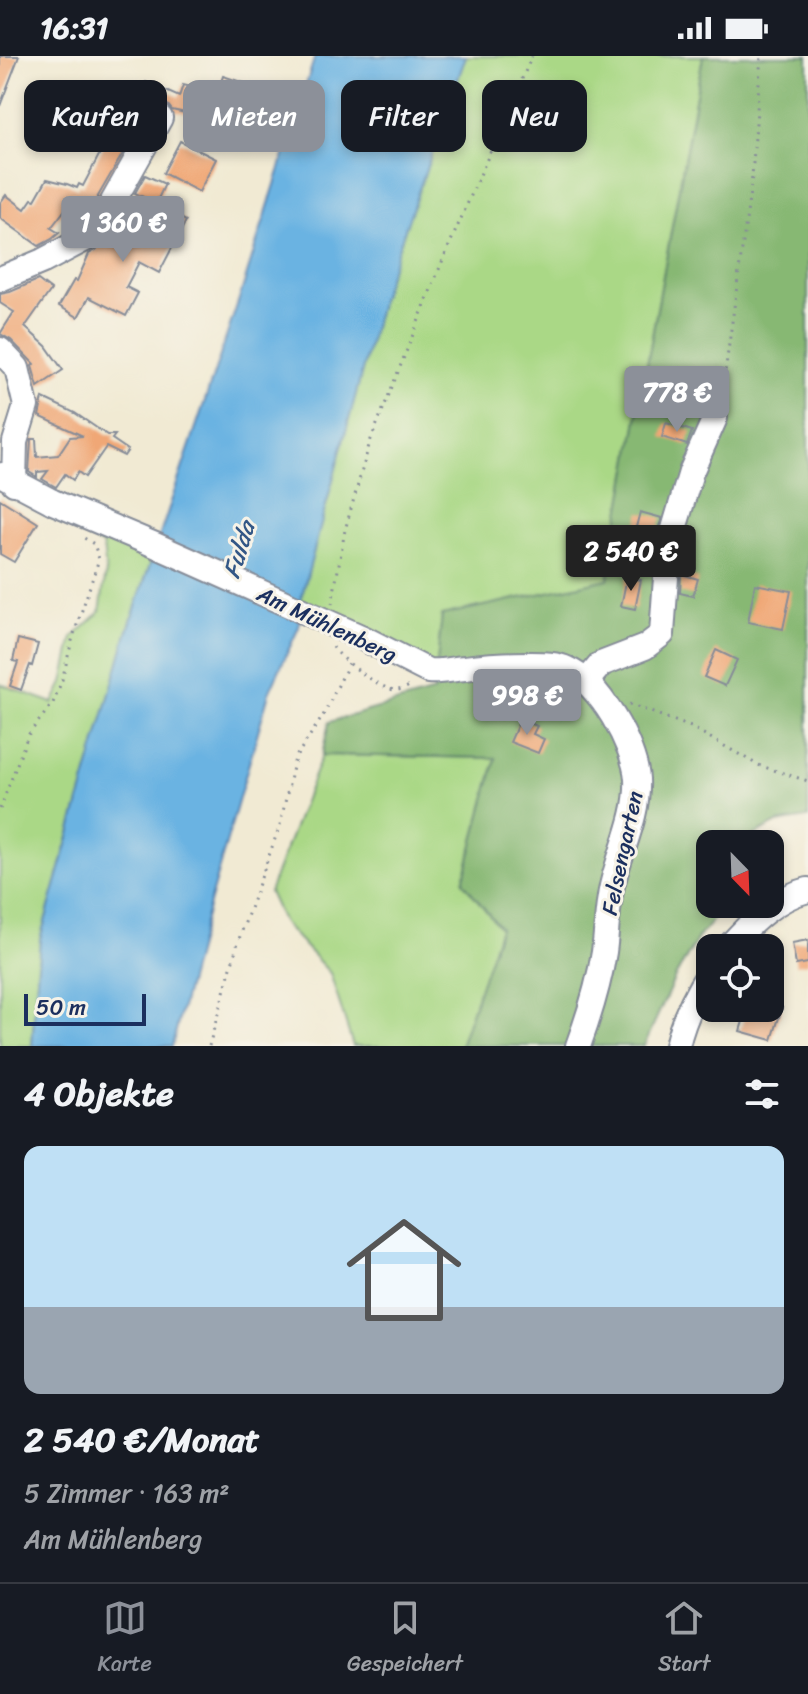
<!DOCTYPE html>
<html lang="de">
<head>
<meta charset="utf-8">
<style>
  :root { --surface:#171b24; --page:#242831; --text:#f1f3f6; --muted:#9ea1a6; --line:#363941; --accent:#8c9099 }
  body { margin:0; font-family:Sriracha,sans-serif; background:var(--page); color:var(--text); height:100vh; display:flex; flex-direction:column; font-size:30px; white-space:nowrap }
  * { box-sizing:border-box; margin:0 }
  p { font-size:26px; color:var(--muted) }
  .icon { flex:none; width:44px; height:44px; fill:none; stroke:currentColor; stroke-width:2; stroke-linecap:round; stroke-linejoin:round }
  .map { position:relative; height:990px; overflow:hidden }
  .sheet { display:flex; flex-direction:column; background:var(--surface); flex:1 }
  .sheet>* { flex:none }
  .banner { position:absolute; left:24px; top:24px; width:760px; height:72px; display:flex; gap:16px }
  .needle { width:52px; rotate:157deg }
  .fabs { position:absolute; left:696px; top:774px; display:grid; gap:16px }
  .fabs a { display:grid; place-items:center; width:88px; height:88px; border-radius:16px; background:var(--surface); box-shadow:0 4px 12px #0003; font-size:40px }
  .scale { position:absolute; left:24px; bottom:20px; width:122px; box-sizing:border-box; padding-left:8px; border:4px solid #1b2f5e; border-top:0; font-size:22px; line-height:28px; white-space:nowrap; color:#1b2f5e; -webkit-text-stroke:6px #f7f3e8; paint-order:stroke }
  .price { position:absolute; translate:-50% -68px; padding:0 18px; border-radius:8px; background:var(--accent); color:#fff; font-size:26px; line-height:52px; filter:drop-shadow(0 2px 4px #0008) }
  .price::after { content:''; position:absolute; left:50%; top:48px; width:24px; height:18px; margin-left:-12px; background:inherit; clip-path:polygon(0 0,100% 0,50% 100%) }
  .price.current { background:#222; color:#fff }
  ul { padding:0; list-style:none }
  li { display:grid; align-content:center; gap:16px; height:424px; padding:0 24px }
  li span { display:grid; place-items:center; height:248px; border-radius:16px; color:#555 }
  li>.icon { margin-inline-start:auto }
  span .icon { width:144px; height:144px; fill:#fffc; stroke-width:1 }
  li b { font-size:34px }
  h2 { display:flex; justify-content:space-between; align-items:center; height:96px; padding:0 24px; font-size:34px }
  .chip { padding:0 28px; border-radius:16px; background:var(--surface); box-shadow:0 4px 12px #0003; font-size:28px; line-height:72px }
  .chip.current { background:var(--accent); color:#fff }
  .status { display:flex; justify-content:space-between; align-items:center; height:56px; padding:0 40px; background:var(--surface); direction:ltr }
  .status svg { height:22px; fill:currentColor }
  .tab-bar { display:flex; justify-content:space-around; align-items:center; height:112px; border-top:2px solid var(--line); background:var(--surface); font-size:22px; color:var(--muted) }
  .tab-bar a { display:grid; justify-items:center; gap:4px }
  .tab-bar .current { color:var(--accent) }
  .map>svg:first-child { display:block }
</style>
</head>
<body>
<div class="status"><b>16:31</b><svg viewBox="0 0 49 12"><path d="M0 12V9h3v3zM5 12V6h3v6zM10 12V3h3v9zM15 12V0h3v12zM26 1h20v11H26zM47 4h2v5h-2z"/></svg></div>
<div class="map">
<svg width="808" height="990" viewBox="0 0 808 990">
  <rect width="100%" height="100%" fill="#f7f3e8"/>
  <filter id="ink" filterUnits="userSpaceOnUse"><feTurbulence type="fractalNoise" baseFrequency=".0125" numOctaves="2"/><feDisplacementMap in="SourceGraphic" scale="16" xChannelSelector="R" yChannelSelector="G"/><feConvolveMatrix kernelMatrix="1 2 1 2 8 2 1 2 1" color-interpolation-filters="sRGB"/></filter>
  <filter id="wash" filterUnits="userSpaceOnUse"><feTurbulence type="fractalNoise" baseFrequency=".006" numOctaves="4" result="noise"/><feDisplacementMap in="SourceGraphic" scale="32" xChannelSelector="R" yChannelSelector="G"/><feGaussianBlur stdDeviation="1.8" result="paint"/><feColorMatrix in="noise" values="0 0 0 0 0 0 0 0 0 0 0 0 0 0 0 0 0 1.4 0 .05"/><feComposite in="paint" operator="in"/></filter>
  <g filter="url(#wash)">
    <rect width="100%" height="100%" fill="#f1ead3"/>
    <g fill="#aad886" stroke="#628472" stroke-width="2">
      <polygon points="466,0 703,0 608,523 442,559 434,636 428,615 301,543 384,233"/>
      <polygon points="63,446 156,490 128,574 40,883 32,990 0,990 0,628 53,647 63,627 73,581 100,556 106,516 103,490 60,465"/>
      <polygon points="322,699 496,702 463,826 501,871 460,990 353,990 330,917 283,867 269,836"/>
    </g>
    <polygon fill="#87b873" stroke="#517468" stroke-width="2" points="703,0 808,0 808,762 777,767 738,788 710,788 710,848 726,848 698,882 675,921 644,990 460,990 500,872 463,826 496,702 322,699 329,666 434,636 442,559 608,523"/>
    <polygon fill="#6ab3e2" stroke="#4271a0" stroke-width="2" points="315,0 466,0 384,233 301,543 299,571 269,637 210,844 172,990 32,990 40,883 128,574 242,234"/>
    <g id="blocks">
      <g fill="#f0a776">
        <polygon points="0,0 19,0 0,50"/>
        <polygon points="223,20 244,27 233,70 191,56 190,58 172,54 168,49 161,47 152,50 139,69 127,64 146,26 179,41 183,29 217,38"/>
        <polygon points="108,82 126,92 86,161 67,151 51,172 59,177 52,183 39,190 0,162 0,147 6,139 25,153 32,143 35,144 47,123 67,128 77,132 79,128 83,130"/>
        <polygon points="180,85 216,103 199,136 163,117"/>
        <polygon points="145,119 165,128 156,147 135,137"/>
        <polygon points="157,150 186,165 159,217 139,206 126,231 138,237 126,260 89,241 78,261 59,250 74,224 77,225 89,198 96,194 115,172 140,184"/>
        <polygon points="38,224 51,234 25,271 46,290 63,314 38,331 32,310 34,308 11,284 0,278 14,256 0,247 0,238 10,236"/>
        <polygon points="43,342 75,357 107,379 115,379 112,383 128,394 124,400 106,391 85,421 78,416 73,424 65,418 56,431 42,423 48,415 37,416 37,421 29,416 31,383 36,383 37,401 58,399 70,381 83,380 39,360"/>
        <polygon points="666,367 692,375 687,389 662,381"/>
        <polygon points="0,443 38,467 14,506 0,498"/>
        <polygon points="640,456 662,462 657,476 636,471"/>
        <polygon points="681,518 698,523 693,540 680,537"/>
        <polygon points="627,521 641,524 635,553 621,550"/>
        <polygon points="755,528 791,535 783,573 748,566"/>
        <polygon points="18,583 38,588 32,610 30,609 21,634 10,630 18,606 13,605"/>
        <polygon points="716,594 737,604 725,630 704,621"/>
        <polygon points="520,663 537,670 533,678 544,683 538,697 510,686"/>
        <polygon points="808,884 808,907 796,909 792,887"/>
        <polygon points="747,952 782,952 772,984 740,975"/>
      </g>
    </g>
  </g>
  <g filter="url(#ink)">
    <use href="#blocks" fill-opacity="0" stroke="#868c98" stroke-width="2"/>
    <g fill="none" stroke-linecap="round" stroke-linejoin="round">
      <defs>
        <g id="minor">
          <polyline points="0,223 43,205 85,183 101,167 160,62"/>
          <polyline points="0,294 17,312 26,350 15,386 14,427"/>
          <polyline points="2,419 53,446"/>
          <path d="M363,582L428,615C441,616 452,613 465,612C487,609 509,608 531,608C543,608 557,608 567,613C599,626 635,690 637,723C639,759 620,795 612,830C607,851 607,874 604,896C599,928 589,960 578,990"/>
          <polyline points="586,626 601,608 645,591 662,578 668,493 691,416 715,362"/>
          <path d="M728,892C750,867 775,842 808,834"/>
          <path d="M677,990C683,963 695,939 710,916"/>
        </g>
      </defs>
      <use href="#minor" stroke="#868c98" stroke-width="28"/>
      <g stroke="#868c98" stroke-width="3" stroke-dasharray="2 6" stroke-linecap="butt">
        <polyline points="721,346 752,121 761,0"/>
        <polyline points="332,548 345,474 370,386 442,206 532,0"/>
        <path d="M333,591C341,603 381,634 395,634C402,634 408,631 413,628"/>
        <polyline points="629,648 691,671 758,709 808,725"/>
        <polyline points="0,753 28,679 53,647 62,624 73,581 99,503 94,488 84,482"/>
        <polyline points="209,990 238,886 280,769 295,702 323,660 349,607"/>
      </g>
      <use href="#minor" stroke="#fff" stroke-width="24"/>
      <defs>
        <polyline id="minor-bridge" points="53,446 155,489 363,582"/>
      </defs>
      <use href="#minor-bridge" stroke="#868c98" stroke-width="28" stroke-linecap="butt"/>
      <use href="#minor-bridge" stroke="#fff" stroke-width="24"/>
    </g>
  </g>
  <g text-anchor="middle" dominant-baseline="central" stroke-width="6" stroke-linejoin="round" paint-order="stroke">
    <g font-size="22" fill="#1b2f5e" stroke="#f7f3e8">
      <text transform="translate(327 568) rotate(25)">Am Mühlenberg</text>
      <text transform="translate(622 797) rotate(-78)">Felsengarten</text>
    </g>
    <g font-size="24" font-style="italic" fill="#335786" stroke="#f7f3e8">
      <text transform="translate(239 494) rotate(-73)">Fulda</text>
    </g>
  </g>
</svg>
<div class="fabs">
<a><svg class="needle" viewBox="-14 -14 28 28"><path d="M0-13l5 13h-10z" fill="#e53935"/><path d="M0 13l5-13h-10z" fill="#9ea1a6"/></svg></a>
<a><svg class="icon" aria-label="locate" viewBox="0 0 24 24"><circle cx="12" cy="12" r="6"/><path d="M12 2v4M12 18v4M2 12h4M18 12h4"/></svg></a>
</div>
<div class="scale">50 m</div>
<b class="price" style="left:123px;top:208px">1 360 €</b>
<b class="price" style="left:677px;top:378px">778 €</b>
<b class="price current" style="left:631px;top:537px">2 540 €</b>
<b class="price" style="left:527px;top:681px">998 €</b>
<div class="banner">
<a class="chip">Kaufen</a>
<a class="chip current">Mieten</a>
<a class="chip">Filter</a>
<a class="chip">Neu</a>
</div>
</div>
<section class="sheet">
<h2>4 Objekte<svg class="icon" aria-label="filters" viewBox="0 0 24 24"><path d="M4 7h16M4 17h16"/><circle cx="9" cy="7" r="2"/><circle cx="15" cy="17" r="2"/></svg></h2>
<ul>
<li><span style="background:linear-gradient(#bfe0f5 65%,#9aa5b1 0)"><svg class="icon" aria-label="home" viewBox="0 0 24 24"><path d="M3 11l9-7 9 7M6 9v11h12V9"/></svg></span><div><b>2 540 €/Monat</b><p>5 Zimmer · 163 m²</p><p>Am Mühlenberg</p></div></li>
</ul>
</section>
<nav class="tab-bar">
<a class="current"><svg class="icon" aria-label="map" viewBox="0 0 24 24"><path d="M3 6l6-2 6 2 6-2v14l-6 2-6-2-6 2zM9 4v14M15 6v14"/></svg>Karte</a>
<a><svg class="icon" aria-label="saved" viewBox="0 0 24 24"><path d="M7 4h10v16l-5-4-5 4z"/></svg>Gespeichert</a>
<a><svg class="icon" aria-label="home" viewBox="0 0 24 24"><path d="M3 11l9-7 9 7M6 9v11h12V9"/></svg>Start</a>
</nav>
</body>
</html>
